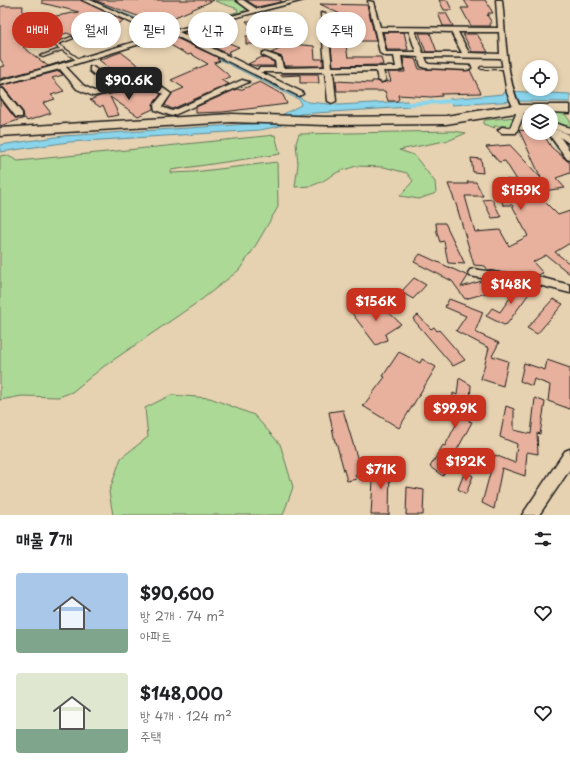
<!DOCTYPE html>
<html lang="ko">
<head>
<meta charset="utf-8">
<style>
  :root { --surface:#fff; --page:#f6f6f6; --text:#202124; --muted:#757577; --accent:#c8321e }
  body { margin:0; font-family:"Playpen Sans","Poor Story",sans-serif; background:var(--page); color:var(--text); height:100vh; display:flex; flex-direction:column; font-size:15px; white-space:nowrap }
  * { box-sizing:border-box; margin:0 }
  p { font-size:13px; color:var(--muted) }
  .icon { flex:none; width:22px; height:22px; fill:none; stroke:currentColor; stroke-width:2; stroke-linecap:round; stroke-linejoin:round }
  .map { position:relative; height:515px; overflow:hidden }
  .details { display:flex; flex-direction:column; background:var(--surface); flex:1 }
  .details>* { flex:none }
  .top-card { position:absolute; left:12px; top:12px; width:546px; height:36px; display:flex; gap:8px }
  .tools { position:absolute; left:522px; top:60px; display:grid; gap:8px }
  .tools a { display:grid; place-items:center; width:36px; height:36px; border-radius:50%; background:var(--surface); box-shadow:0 2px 6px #0003; font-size:20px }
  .price { position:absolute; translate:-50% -34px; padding:0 9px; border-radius:8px; background:var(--accent); color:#fff; font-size:13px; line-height:26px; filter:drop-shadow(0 1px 2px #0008) }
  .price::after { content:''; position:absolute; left:50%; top:24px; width:12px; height:9px; margin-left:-6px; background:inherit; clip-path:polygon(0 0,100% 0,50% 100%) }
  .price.selected { background:#222; color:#fff }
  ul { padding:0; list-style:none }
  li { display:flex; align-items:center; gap:12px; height:100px; padding:0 16px }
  li span { display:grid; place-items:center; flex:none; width:112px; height:80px; border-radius:4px; color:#555 }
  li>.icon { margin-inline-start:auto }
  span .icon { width:48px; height:48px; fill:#fffc; stroke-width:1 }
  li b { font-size:17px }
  h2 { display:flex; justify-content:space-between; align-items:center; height:48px; padding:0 16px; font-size:17px }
  .tag { padding:0 14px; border-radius:18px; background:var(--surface); box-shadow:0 2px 6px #0003; font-size:14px; line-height:36px }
  .tag.selected { background:var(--accent); color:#fff }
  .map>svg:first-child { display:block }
</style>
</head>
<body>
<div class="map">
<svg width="570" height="515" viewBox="0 0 570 515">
  <rect width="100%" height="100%" fill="#e6d1b0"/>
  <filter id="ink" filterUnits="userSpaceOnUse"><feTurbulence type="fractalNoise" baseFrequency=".025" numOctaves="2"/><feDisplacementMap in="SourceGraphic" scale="8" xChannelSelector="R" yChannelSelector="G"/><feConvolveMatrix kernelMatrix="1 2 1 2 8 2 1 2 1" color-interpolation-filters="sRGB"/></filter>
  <g filter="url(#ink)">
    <g fill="#add997" stroke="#647a5a">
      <polygon points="216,0 236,0 248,7 244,11 223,17 222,16 237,12 238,9 215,1"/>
      <polygon points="554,113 564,113 570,121 570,128 557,122 551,115"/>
      <polygon points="516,117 512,126 494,126 495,128 483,124 485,120"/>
      <polygon points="453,131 466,133 450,140 399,150 414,155 435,182 436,193 419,199 400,196 413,181 407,173 384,167 356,166 338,172 321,182 311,186 295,187 298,164 296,143 299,134"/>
      <polygon points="275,135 280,154 171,170 171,173 194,172 277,162 278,207 253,250 239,270 201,300 103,367 72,392 59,397 22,396 0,400 0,156 6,155 18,161"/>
      <polygon points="171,395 210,398 254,415 280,444 293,487 283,515 113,515 109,492 121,458 148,437 145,408"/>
    </g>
    <g fill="#8ad5eb" stroke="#5e8b98">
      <polygon points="92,0 169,32 308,102 339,105 407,101 409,107 300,114 280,126 260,130 69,142 0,152 0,145 63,136 266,123 301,105 300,100 167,33"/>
      <polygon points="506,91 570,94 570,102 517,101 452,105 449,99 503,94"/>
    </g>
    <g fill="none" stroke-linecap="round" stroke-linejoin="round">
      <polyline stroke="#5e8b98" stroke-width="2.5" points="548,133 558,148 570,160"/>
      <polygon fill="#8ad5eb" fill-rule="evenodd" points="465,98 469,100 468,102 395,107 391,105 395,103"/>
    </g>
    <g fill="#e8b19d" stroke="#1c1c1c">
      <polygon points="42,0 81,0 124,21 79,38 67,33 23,47 48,66 71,59 50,66 0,79 0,67 5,66 0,59 0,8 2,6 23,6 22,21 43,30 39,19 79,12 42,3"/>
      <polygon points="94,0 214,0 159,24"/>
      <polygon points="246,0 281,0 281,2 257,7"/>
      <polygon points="439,0 447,0 452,10 444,10"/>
      <polygon points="464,0 485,0 493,13 488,13 489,15 487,15 492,23 489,23 491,26 471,26 461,8 469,8"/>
      <polygon points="320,4 367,5 376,41 345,41 348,57 381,57 383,65 333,66 328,14 340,14"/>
      <polygon points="438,13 446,13 453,26 443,26"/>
      <polygon points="246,21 263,21 276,35 280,32 284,36 285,28 300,28 304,33 294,44 246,44 246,36 253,36 248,29 253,29"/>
      <polygon points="138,28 150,36 141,38 134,34"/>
      <polygon points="215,28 232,29 229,43 239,47 228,52 230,54 228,54 183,32 196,29 211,37"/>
      <polygon points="383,32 404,32 408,50 387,50"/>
      <polygon points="419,33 430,33 437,52 426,52"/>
      <polygon points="463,34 477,34 488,52 472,52"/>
      <polygon points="172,36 219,58 217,59 220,61 214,63 231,77 221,80 229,84 172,109 165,105 172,93 184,88 171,80 208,64 191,54 188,55 160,39"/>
      <polygon points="291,44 314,46 315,59 323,59 323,66 284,66 282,57 271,53"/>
      <polygon points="121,52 144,70 135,73 137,81 118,84 111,79 120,76 99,60"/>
      <polygon points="262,57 274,62 274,66 257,66 248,64"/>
      <polygon points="403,58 415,59 419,69 470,70 481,93 441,94 442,96 431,97 398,95 399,99 397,101 388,101 385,91 337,91 336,81 372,83 372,81 377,81 381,83 391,81 388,72 405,72"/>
      <polygon points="59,71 63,75 52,78 64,91 51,95 55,99 43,103 51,113 27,121 25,118 0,126 0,99 15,118 24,117 23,112 4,88 0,86"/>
      <polygon points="281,74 318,74 319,83 300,83 300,75 281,76"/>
      <polygon points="260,82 283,95 287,104 223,112 196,113 196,107 237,89 240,90"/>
      <polygon points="148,87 161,94 153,104 153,109 138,116 110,97 119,115 108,117 103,105 100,107 90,100 100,96"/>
      <polygon points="519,130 529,131 529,133 543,133 551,147 570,163 570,173 556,178 565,188 535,192 558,215 570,211 570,243 555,252 570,264 570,274 546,255 533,262 543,273 538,275 528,274 529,272 510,274 488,270 485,266 474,265 456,204 448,184 468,184 467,182 476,182 483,196 465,196 475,232 500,230 509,246 528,236 512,205 503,205 494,179 517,180 505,161 499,162 486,147 510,145 541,178"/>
      <polygon points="471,158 481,159 483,173 473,172"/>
      <polygon points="492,199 501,217 492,218 483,200"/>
      <polygon points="436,223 445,223 465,264 448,263 444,241 440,242 437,233"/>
      <polygon points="420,254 468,276 461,287 485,280 500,283 504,288 465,299 452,281 414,262"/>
      <polygon points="414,278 426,285 413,299 401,292"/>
      <polygon points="520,284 527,284 533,288 507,324 504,325 486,316 492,308 500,312"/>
      <polygon points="449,299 483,312 475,332 499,343 492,356 508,361 503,386 481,379 489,348 456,331 466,316 445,307"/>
      <polygon points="553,299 563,304 537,334 527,328"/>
      <polygon points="377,301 401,324 385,334 387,340 376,345 351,312 364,307 365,308"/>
      <polygon points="418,315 431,329 434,327 437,331 439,330 465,360 453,366 413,319"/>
      <polygon points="399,352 420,363 422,359 436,367 399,428 363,406 385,377 383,376"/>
      <polygon points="547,360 570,368 570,409 548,401 550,385 534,379 532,386 520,381 524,363 545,370"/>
      <polygon points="459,378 471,385 469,421 472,422 443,476 430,467 443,445 445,446 465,407 452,404 453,393 457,395"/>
      <polygon points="535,398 545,402 540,434 537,433 538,454 527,452 525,476 502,468 494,509 482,503 495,455 515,463 517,444 500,437 506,406 514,409 514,430 531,434"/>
      <polygon points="343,410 362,474 355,475 357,479 347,481 336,442 335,442 329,412"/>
      <polygon points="374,462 390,465 389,515 371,515"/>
      <polygon points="465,471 473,476 466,494 458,489"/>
      <polygon points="407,487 424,490 423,515 406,515"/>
    </g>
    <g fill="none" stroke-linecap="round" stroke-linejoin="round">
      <defs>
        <g id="lane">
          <polygon points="71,37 74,38 58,44 78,58 78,60 76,60 62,50 43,57 40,56 60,49 50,42 50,40 52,40 56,43"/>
          <polygon points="481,67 506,67 508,68 506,69 482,69 480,68"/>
        </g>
        <g id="street">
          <path d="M82,0H90L164,33L251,11L236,0H243L257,9L294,0H304L179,32L257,70L260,68H276L275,61L262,55V53L264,52L281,58L283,68L325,67L321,13L326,14L332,67H396L394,56H385L380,53L368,1L373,2L380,27L498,28L496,0H502C506,36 505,83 524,114L516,133H502L498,130L502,127L510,128L516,114L507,93L501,58L425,57L428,64L470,66L471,68L467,70L425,68L421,66L418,57L401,56L403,69L398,71H383L386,80L382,82L378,80L376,71L333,72L336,101L332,103L328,101L325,72H260L302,92L303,94L299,96L172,34L66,67L83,85L94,91L110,88L90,71V67H93L118,86L152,80L171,94L162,107L172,111L242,80L249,82L172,116L155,110L154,105L163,94L148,85L93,96L77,89L60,69L0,85V81L50,67L158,35ZM381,31H409L416,52H386ZM415,31L451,32L462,53H423ZM458,32H499L500,54L469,53Z"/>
          <polygon points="0,89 3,89 22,113 22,117 16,117 0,96"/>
          <polygon points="551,122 570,128 570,134 551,128"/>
          <polygon points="551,128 566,133 570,137 570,144 560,137 570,151 570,160 567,159 548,133 551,133"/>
          <polygon points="474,269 510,275 531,275 570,285 570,293 531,283 510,283 470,276 468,273 470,270"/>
          <polygon points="570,449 570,469 539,515 522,515 565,451"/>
        </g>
        <polygon id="secondary" points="515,105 570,105 570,113 529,111 529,113 515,113 446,124 326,125 232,122 0,136 0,128 232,114 326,117 446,116"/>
      </defs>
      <use href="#lane" stroke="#1c1c1c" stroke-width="2.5"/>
      <use href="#street" stroke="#1c1c1c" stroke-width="3"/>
      <use href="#secondary" stroke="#1c1c1c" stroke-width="3"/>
      <use href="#lane" fill="#e6d1b0" fill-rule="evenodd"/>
      <use href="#street" fill="#e6d1b0" fill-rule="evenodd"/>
      <use href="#secondary" fill="#e6d1b0" fill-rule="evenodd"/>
    </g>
  </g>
</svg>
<div class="tools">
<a><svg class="icon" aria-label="locate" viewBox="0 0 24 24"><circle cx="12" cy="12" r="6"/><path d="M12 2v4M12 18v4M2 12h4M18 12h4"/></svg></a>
<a><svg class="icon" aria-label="layers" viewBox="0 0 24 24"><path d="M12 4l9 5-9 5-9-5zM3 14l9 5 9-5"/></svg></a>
</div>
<b class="price selected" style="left:129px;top:101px">$90.6K</b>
<b class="price" style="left:521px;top:211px">$159K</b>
<b class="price" style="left:511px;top:305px">$148K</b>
<b class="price" style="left:376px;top:322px">$156K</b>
<b class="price" style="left:455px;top:429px">$99.9K</b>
<b class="price" style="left:466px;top:482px">$192K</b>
<b class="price" style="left:381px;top:490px">$71K</b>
<div class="top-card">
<a class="tag selected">매매</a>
<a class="tag">월세</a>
<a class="tag">필터</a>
<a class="tag">신규</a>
<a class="tag">아파트</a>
<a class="tag">주택</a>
</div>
</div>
<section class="details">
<h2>매물 7개<svg class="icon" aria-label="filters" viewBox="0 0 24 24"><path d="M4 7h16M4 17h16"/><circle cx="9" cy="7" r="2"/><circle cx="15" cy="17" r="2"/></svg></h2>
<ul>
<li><span style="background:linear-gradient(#a9c7e8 70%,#7fa58c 0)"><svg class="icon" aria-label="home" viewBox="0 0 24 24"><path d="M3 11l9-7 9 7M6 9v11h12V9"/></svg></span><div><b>$90,600</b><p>방 2개 · 74 m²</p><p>아파트</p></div><svg class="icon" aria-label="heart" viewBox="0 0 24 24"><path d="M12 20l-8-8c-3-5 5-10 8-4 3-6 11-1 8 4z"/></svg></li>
<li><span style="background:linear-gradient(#dfe7d0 70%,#7fa58c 0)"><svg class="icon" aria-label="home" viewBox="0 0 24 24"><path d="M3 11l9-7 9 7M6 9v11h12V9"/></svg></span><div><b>$148,000</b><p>방 4개 · 124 m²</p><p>주택</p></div><svg class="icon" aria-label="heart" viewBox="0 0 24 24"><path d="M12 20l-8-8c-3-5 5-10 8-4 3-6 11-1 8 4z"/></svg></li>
</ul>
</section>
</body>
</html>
